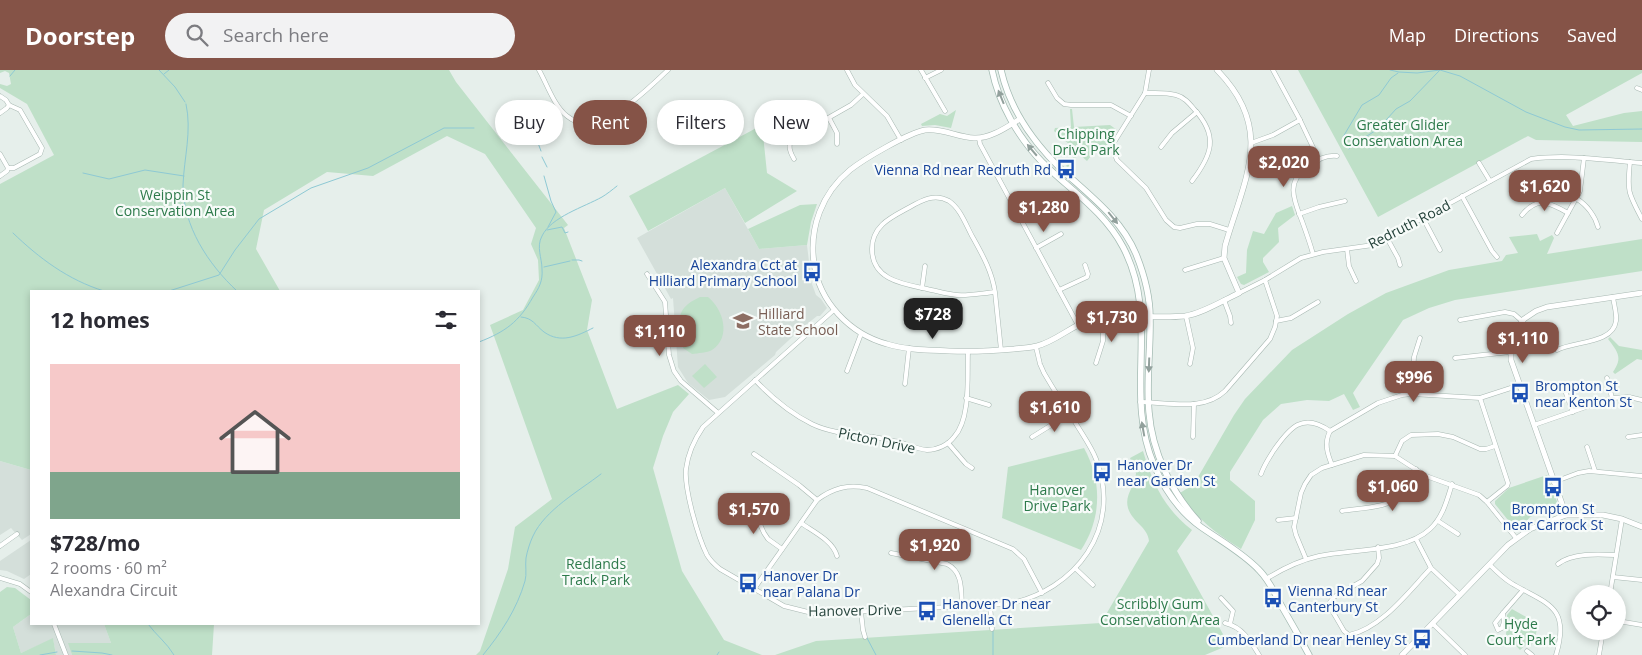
<!DOCTYPE html>
<html lang="en">
<head>
<meta charset="utf-8">
<style>
  :root { --surface:#fff; --page:#f2f2f3; --text:#2b2b33; --muted:#7c7c81; --accent:#855347 }
  body { margin:0; font-family:"Open Sans",sans-serif; background:var(--page); color:var(--text); height:100vh; display:flex; flex-direction:column; font-size:19px; white-space:nowrap }
  * { box-sizing:border-box; margin:0 }
  p { font-size:16px; color:var(--muted) }
  .icon { flex:none; width:28px; height:28px; fill:none; stroke:currentColor; stroke-width:2; stroke-linecap:round; stroke-linejoin:round }
  .map { position:relative; flex:1; overflow:hidden }
  .details { position:absolute; left:30px; top:220px; width:450px; height:335px; display:flex; flex-direction:column; background:var(--surface); border-radius:0px; box-shadow:0 2px 8px #0003 }
  .details>* { flex:none }
  .banner { position:absolute; left:495px; top:30px; width:475px; height:45px; display:flex; gap:10px }
  .fabs { position:absolute; left:1571px; top:515px; display:grid; gap:10px }
  .fabs a { display:grid; place-items:center; width:55px; height:55px; border-radius:50%; background:var(--surface); box-shadow:0 2px 8px #0003; font-size:25px }
  .price { position:absolute; translate:-50% -42px; padding:0 11px; border-radius:10px; background:var(--accent); color:#fff; font-size:16px; line-height:32px; filter:drop-shadow(0 1px 2px #0008) }
  .price::after { content:''; position:absolute; left:50%; top:30px; width:15px; height:11px; margin-left:-8px; background:inherit; clip-path:polygon(0 0,100% 0,50% 100%) }
  .price.selected { background:#222; color:#fff }
  ul { padding:0; list-style:none }
  li { display:grid; align-content:center; gap:10px; height:265px; padding:0 20px }
  li span { display:grid; place-items:center; height:155px; border-radius:0px; color:#555 }
  li>.icon { margin-inline-start:auto }
  span .icon { width:90px; height:90px; fill:#fffc; stroke-width:1 }
  li b { font-size:21px }
  h2 { display:flex; justify-content:space-between; align-items:center; height:60px; padding:0 20px; font-size:21px }
  .pill { padding:0 18px; border-radius:22px; background:var(--surface); box-shadow:0 2px 8px #0003; font-size:18px; line-height:45px }
  .pill.selected { background:var(--accent); color:#fff }
  header { display:flex; align-items:center; gap:30px; box-sizing:border-box; height:70px; padding:0 25px; background:var(--accent); color:#fff }
  header strong { font-size:24px }
  nav { display:flex; gap:28px; margin-inline-start:auto; font-size:18px }
  .search { width:350px; height:45px; background:var(--page); display:flex; align-items:center; gap:12px; box-sizing:border-box; padding:0 18px; border-radius:28px; color:var(--muted); font-size:19px }
  .map>svg:first-child { display:block }
</style>
</head>
<body>
<header>
<strong>Doorstep</strong>
<div class="search"><svg class="icon" aria-label="search" viewBox="0 0 24 24"><circle cx="10" cy="10" r="6"/><path d="M15 15l6 6"/></svg>Search here</div>
<nav><a>Map</a><a>Directions</a><a>Saved</a></nav>
</header>
<div class="map">
<svg width="1642" height="585" viewBox="0 0 1642 585">
  <rect width="100%" height="100%" fill="#e6efeb"/>
  <g fill="#d4dfda">
    <polygon points="725,118 759,179 807,175 810,200 809,206 816,225 821,229 827,238 820,246 817,246 801,259 776,282 775,285 725,327 709,330 688,313 678,297 673,228 671,229 637,168"/>
    <polygon points="0,391 31,400 31,464 22,470 11,458 0,465"/>
    <polygon points="31,470 31,504 24,509 7,501 0,500 0,491"/>
    <polygon points="31,544 31,554 104,554 111,573 69,573 72,585 56,585 53,569 21,583 13,557"/>
  </g>
  <g fill="#bfe0c8">
    <polygon points="0,0 449,0 456,12 568,155 564,158 592,230 587,260 617,339 678,315 689,324 673,342 663,366 653,398 682,501 724,570 762,585 476,585 480,581 508,499 515,457 552,429 490,255 523,240 539,210 538,190 531,174 536,158 485,84 447,66 373,106 327,102 264,140 256,179 280,221 31,221 31,400 0,391 0,114 54,85 27,34 0,18 0,14 7,16 11,14 9,3 5,1 0,3"/>
    <polygon points="1298,0 1642,0 1642,3 1566,45 1573,56 1624,43 1642,41 1642,72 1536,70 1528,66 1378,147"/>
    <polygon points="1070,39 1072,39 1074,57 1110,55 1117,60 1111,69 1110,78 1094,82 1087,91 1079,84 1068,97 1066,96 1078,82 1054,61 1055,58 1071,57"/>
    <polygon points="956,40 951,58 935,55 922,56 921,54 940,44 947,46"/>
    <polygon points="762,55 767,103 797,121 745,153 725,118 648,161 629,126"/>
    <polygon points="817,134 811,152 807,175 759,179 748,159 800,135"/>
    <polygon points="1292,136 1295,145 1278,158 1279,172 1263,188 1263,192 1269,202 1244,215 1241,214 1237,207 1246,203 1247,180 1253,161 1264,164 1276,143"/>
    <path d="M1537,164L1540,171L1552,165L1554,168L1547,184L1642,169V201L1455,230L1429,238L1403,250L1353,323L1360,337L1353,340L1344,324L1329,331L1307,330L1281,334L1263,350L1230,402V410L1255,431V450L1241,479C1217,464 1195,448 1180,423L1194,414L1234,345L1245,329L1292,280L1348,244L1386,223L1449,200L1502,191L1506,185L1518,183L1509,167Z"/>
    <path d="M700,227H708C723,239 732,267 712,280C707,283 698,283 692,284L683,278C680,252 672,240 700,227Z"/>
    <path d="M1610,267L1619,276L1642,280V290L1637,289L1615,304L1613,302C1623,288 1618,282 1608,269Z"/>
    <polygon points="705,294 717,307 704,318 692,306"/>
    <path d="M1084,378C1102,411 1102,448 1081,480L1002,448L1008,397Z"/>
    <path d="M1143,381C1153,414 1164,438 1192,460L1177,481L1229,575L1205,585H775L816,571L1101,553L1149,471C1148,457 1132,452 1128,438C1124,424 1136,416 1136,403C1135,399 1132,393 1130,388Z"/>
    <polygon points="1547,405 1559,437 1559,441 1544,446 1535,444 1529,448 1524,456 1516,460 1495,434 1495,431 1509,418"/>
    <polygon points="7,517 15,518 31,530 31,544 13,557 21,583 53,568 56,585 0,585 0,522"/>
    <path d="M1512,539C1533,552 1544,550 1531,576L1527,574L1520,580L1506,565L1507,545Z"/>
    <polygon points="104,554 214,554 212,585 72,585 68,573 111,573"/>
  </g>
  <g fill="none" stroke-linecap="round" stroke-linejoin="round">
    <g stroke="#8ec9d4" stroke-width="1">
      <polyline points="159,0 175,17 185,32"/>
      <polyline points="1390,0 1399,2 1417,3 1440,0 1460,6 1526,42 1565,57 1579,60 1642,59"/>
      <polyline points="164,4 169,0"/>
      <polyline points="10,6 15,0"/>
      <path d="M186,34C192,61 184,88 183,115C183,156 208,194 237,221"/>
      <polyline points="537,62 538,73 541,81"/>
      <polyline points="1343,67 1362,35 1379,25 1391,8 1398,3"/>
      <polyline points="1349,79 1357,70 1367,66 1378,59 1396,39 1410,31 1440,0"/>
      <polyline points="542,87 547,97"/>
      <polyline points="83,103 109,109 145,100 184,106"/>
      <polyline points="544,106 551,131 556,142 548,157"/>
      <polyline points="547,160 562,157 565,163 568,162"/>
      <path d="M13,163C39,188 68,210 104,221"/>
      <polyline points="572,190 579,190 582,191"/>
      <polyline points="544,197 570,191"/>
      <polyline points="169,221 219,205 235,180 259,149 311,118 368,98 444,58 474,58"/>
      <path d="M521,247C533,248 535,255 544,262C561,274 577,266 593,258"/>
      <path d="M479,272C505,262 519,252 533,227C539,218 543,211 542,199C542,188 536,177 542,166C551,147 584,137 602,127C607,124 612,120 617,116"/>
      <path d="M148,554C156,565 167,573 174,585"/>
      <polyline points="867,568 876,585"/>
      <polyline points="72,581 102,583 112,585"/>
      <polyline points="40,585 57,582"/>
      <path d="M483,585C501,563 517,539 525,511C527,504 525,496 526,488C527,482 530,472 533,466C545,440 579,421 601,404"/>
      <polyline points="717,585 719,582"/>
      <polyline points="993,585 993,561"/>
    </g>
    <defs>
      <g id="minor">
        <path d="M539,0C547,14 554,36 567,46C598,72 647,19 668,0"/>
        <polyline points="847,0 855,15 887,46 901,70"/>
        <polyline points="921,0 945,41"/>
        <polyline points="1149,0 1145,23 1113,74 1113,80 1117,90 1146,118 1166,150 1174,157 1180,158 1197,154 1210,154 1229,160"/>
        <polyline points="1273,0 1300,50 1319,90"/>
        <polyline points="925,8 941,0"/>
        <polyline points="1048,13 1057,28 1064,34 1071,35 1111,35 1131,46"/>
        <polyline points="1637,18 1642,20"/>
        <path d="M1145,23C1155,23 1166,22 1176,25C1184,27 1189,33 1194,39C1219,66 1212,85 1192,111"/>
        <polyline points="0,26 6,30 9,35 20,40 42,78 40,84 14,98 8,98 7,101 0,106"/>
        <polyline points="0,43 7,38 9,35"/>
        <polyline points="829,48 837,63 837,74"/>
        <polyline points="979,68 980,74 1078,255"/>
        <polyline points="1251,73 1273,65 1300,50"/>
        <polyline points="1161,77 1172,63 1197,42"/>
        <polyline points="0,84 8,98"/>
        <path d="M794,89C790,82 787,75 793,68L851,35L863,24"/>
        <path d="M1630,92C1627,121 1628,123 1642,149"/>
        <polyline points="1479,93 1490,111"/>
        <polyline points="1462,126 1492,181 1497,187"/>
        <path d="M1577,129C1587,135 1595,146 1598,157"/>
        <polyline points="1299,144 1319,137 1345,131"/>
        <path d="M1522,145C1537,126 1549,132 1568,143"/>
        <polyline points="1018,146 1032,138"/>
        <polyline points="1423,148 1440,180"/>
        <polyline points="1557,163 1580,121 1584,88"/>
        <polyline points="1387,168 1398,188 1400,195"/>
        <polyline points="1036,178 1061,164"/>
        <polyline points="1347,179 1349,196 1356,211"/>
        <path d="M1313,184C1310,173 1306,162 1302,151C1294,130 1285,112 1308,96C1316,90 1327,85 1337,86"/>
        <polyline points="1185,200 1224,188"/>
        <polyline points="647,204 665,232 669,285 674,301 681,311 717,342"/>
        <polyline points="922,218 925,196"/>
        <polyline points="1059,220 1087,207 1088,204 1085,195"/>
        <path d="M995,222C983,223 969,226 957,225C947,224 937,221 927,219C903,214 872,210 872,179C872,155 892,147 910,137C922,130 935,123 949,131C960,138 966,155 972,166C982,184 992,201 995,222L1001,280"/>
        <path d="M1239,223L1265,210L1301,188L1323,182L1373,175L1531,89C1567,84 1606,90 1642,93"/>
        <polyline points="1224,230 1230,246 1231,253"/>
        <path d="M834,240L703,357C694,370 688,383 686,399C684,419 698,467 707,485C710,490 715,495 720,499L784,536L812,543H831L1007,534C1076,521 1123,458 1096,389C1091,376 1082,364 1075,352C1064,336 1054,320 1044,303L1040,294L1036,277"/>
        <polyline points="1186,246 1193,278 1190,294"/>
        <polyline points="1460,250 1505,242 1514,244 1522,251"/>
        <polyline points="1276,251 1291,248 1318,232"/>
        <path d="M1557,280C1574,271 1613,274 1616,251C1617,244 1614,235 1613,227"/>
        <polyline points="1455,288 1510,282"/>
        <polyline points="1096,293 1103,271 1103,248"/>
        <polyline points="847,301 861,264"/>
        <polyline points="1607,308 1612,328"/>
        <path d="M755,310C771,327 790,343 812,354C837,366 867,364 894,371C905,373 916,379 927,380C937,380 948,375 954,367C971,349 967,306 968,282"/>
        <polyline points="905,314 909,278"/>
        <polyline points="1564,318 1573,342"/>
        <polyline points="1412,324 1414,287 1420,268"/>
        <polyline points="966,328 989,335"/>
        <polyline points="1480,328 1508,413 1507,416 1487,432"/>
        <path d="M1140,332C1168,332 1203,342 1225,321L1270,269L1275,257L1277,246L1265,210"/>
        <polyline points="1534,355 1612,328 1629,327 1642,330"/>
        <polyline points="1032,367 1069,344"/>
        <polyline points="1193,367 1194,334"/>
        <polyline points="1628,367 1642,365"/>
        <polyline points="948,373 966,394 972,398"/>
        <polyline points="1587,377 1595,401"/>
        <polyline points="754,384 799,415 817,430"/>
        <polyline points="1395,386 1402,371 1411,365 1438,364 1453,367 1480,379 1486,379 1495,376"/>
        <path d="M1332,395C1327,383 1324,373 1330,361L1378,333L1402,325L1412,324L1480,328L1520,315"/>
        <path d="M1261,404C1264,395 1269,388 1274,380C1290,357 1303,342 1330,361"/>
        <polyline points="1554,412 1578,403 1589,401 1642,406"/>
        <polyline points="750,433 764,463 768,469 782,479"/>
        <path d="M1342,441C1360,438 1391,438 1403,424C1408,417 1412,407 1416,399"/>
        <polyline points="1278,450 1296,448"/>
        <polyline points="1438,451 1458,464"/>
        <path d="M801,453C814,462 833,471 837,486"/>
        <polyline points="1416,469 1431,498 1460,525"/>
        <polyline points="0,476 17,464"/>
        <path d="M1378,477L1379,488L1377,494L1362,511L1334,527L1330,532V537L1344,561L1349,565C1382,558 1409,521 1431,498"/>
        <path d="M891,483L947,494C963,502 961,520 962,536"/>
        <polyline points="1306,489 1296,465 1294,457 1301,423 1305,414 1311,405 1322,398 1364,385 1395,386 1426,406 1479,425 1487,432 1516,468"/>
        <path d="M1558,494C1572,483 1597,484 1615,485"/>
        <path d="M1490,495C1496,501 1503,508 1511,513C1546,534 1571,535 1556,585"/>
        <polyline points="1076,499 1093,515"/>
        <polyline points="1613,507 1642,510"/>
        <polyline points="0,508 20,514 31,522"/>
        <path d="M1266,509C1282,499 1301,490 1319,486C1352,479 1406,482 1430,459C1443,447 1447,430 1452,414"/>
        <path d="M754,519L817,430C833,418 848,414 867,418L1013,479L1024,489L1042,523"/>
        <polyline points="1610,524 1622,449"/>
        <polyline points="1221,528 1233,541 1230,554"/>
        <polyline points="990,535 992,559"/>
        <polyline points="861,542 863,560 865,567"/>
        <polygon points="1503,543 1504,552 1502,558 1498,560 1495,553"/>
        <polyline points="1503,543 1523,520"/>
        <polyline points="1618,551 1642,555"/>
        <path d="M1225,553C1242,557 1250,570 1259,585"/>
        <polyline points="54,554 66,585"/>
        <polyline points="1433,554 1465,585"/>
        <polyline points="1527,581 1532,585"/>
        <polyline points="1599,585 1603,561"/>
      </g>
      <g id="tertiary">
        <path d="M1020,49C1007,57 990,69 974,68C957,67 942,58 925,60C908,63 864,89 850,100C822,123 809,158 814,193C819,232 850,264 887,274C907,280 928,280 949,281C971,282 992,281 1014,279C1022,278 1030,278 1037,276C1057,271 1073,254 1093,249C1120,243 1157,249 1185,246C1203,243 1222,231 1239,223L1224,188L1225,176C1244,109 1276,60 1217,0"/>
        <polyline points="1566,445 1511,290 1511,278 1515,262 1524,249 1536,241 1547,237 1642,223"/>
        <polyline points="1402,585 1508,475 1530,459 1566,445 1603,445 1622,449 1642,457"/>
      </g>
      <g id="secondary">
        <path d="M992,0C999,34 1018,67 1042,92C1070,120 1104,141 1123,177C1161,249 1123,322 1154,395C1164,419 1180,442 1201,457C1221,471 1243,483 1259,500C1269,510 1275,523 1281,535C1291,552 1300,568 1309,585"/>
        <path d="M1001,0C1010,40 1032,71 1061,99C1089,125 1121,148 1136,184C1144,204 1150,225 1150,247C1151,278 1146,310 1149,342C1152,381 1171,422 1198,451"/>
      </g>
    </defs>
    <use href="#minor" stroke="#a8b8b2" stroke-width="5"/>
    <use href="#tertiary" stroke="#a8b8b2" stroke-width="6"/>
    <use href="#secondary" stroke="#a4bbb3" stroke-width="7"/>
    <use href="#minor" stroke="#fff" stroke-width="4"/>
    <use href="#tertiary" stroke="#fff" stroke-width="5"/>
    <use href="#secondary" stroke="#fff" stroke-width="5.5"/>
  </g>
  <defs><path id="oneway-solid" d="M-6-.8H1V-3.2L6.5 0L1 3.2V.8H-6Z" transform="scale(1.25)"/></defs>
  <g fill="#92a09c">
    <use href="#oneway-solid" transform="translate(1001 27) rotate(-112)"/>
    <use href="#oneway-solid" transform="translate(1032 80) rotate(-130)"/>
    <use href="#oneway-solid" transform="translate(1113 148) rotate(51)"/>
    <use href="#oneway-solid" transform="translate(1149 295) rotate(92)"/>
    <use href="#oneway-solid" transform="translate(1143 359) rotate(-100)"/>
  </g>
  <defs>
    <symbol id="bus-bare" viewBox="-9 -9 18 18"><path d="M-5-6H5V4H4V6H2V4H-2V6H-4V4H-5ZM-3.5-4V0h7V-4ZM-3.5 1.2v1.5H-2V1.2ZM2 1.2v1.5H3.5V1.2Z" fill="#1a4fb4" stroke="#f7fbf9" stroke-width="2.5" paint-order="stroke"/></symbol>
    <symbol id="school-bare" viewBox="-9 -9 18 18"><path d="M0-5L7-2L0 1L-7-2ZM-4 1L0 2.5L4 1V4Q0 6-4 4Z" fill="#8d6e63" stroke="#f7fbf9" stroke-width="2.5" paint-order="stroke"/></symbol>
  </defs>
  <g fill-rule="evenodd">
    <use href="#bus-bare" x="1052" y="85" width="28" height="28"/>
    <use href="#bus-bare" x="798" y="188" width="28" height="28"/>
    <use href="#school-bare" x="729" y="237" width="28" height="28"/>
    <use href="#bus-bare" x="1506" y="309" width="28" height="28"/>
    <use href="#bus-bare" x="1088" y="388" width="28" height="28"/>
    <use href="#bus-bare" x="1539" y="403" width="28" height="28"/>
    <use href="#bus-bare" x="734" y="499" width="28" height="28"/>
    <use href="#bus-bare" x="1259" y="514" width="28" height="28"/>
    <use href="#bus-bare" x="913" y="527" width="28" height="28"/>
    <use href="#bus-bare" x="1408" y="555" width="28" height="28"/>
  </g>
  <g text-anchor="middle" dominant-baseline="central" stroke-width="4.5" stroke-linejoin="round" paint-order="stroke">
    <g font-size="14" fill="#2d7a4b" stroke="#f7fbf9">
      <text x="1403" y="54">Greater Glider<tspan x="1403" dy="16">Conservation Area</tspan></text>
      <text x="1086" y="63">Chipping<tspan x="1086" dy="16">Drive Park</tspan></text>
      <text x="175" y="124">Weippin St<tspan x="175" dy="16">Conservation Area</tspan></text>
      <text x="1057" y="419">Hanover<tspan x="1057" dy="16">Drive Park</tspan></text>
      <text x="596" y="493">Redlands<tspan x="596" dy="16">Track Park</tspan></text>
      <text x="1160" y="533">Scribbly Gum<tspan x="1160" dy="16">Conservation Area</tspan></text>
      <text x="1521" y="553">Hyde<tspan x="1521" dy="16">Court Park</tspan></text>
    </g>
    <g font-size="14" fill="#164399" stroke="#f7fbf9" text-anchor="start">
      <text x="1051" y="99" text-anchor="end">Vienna Rd near Redruth Rd</text>
      <text x="797" y="194" text-anchor="end">Alexandra Cct at<tspan x="797" dy="16">Hilliard Primary School</tspan></text>
      <text x="1535" y="315">Brompton St<tspan x="1535" dy="16">near Kenton St</tspan></text>
      <text x="1117" y="394">Hanover Dr<tspan x="1117" dy="16">near Garden St</tspan></text>
      <text x="1553" y="438" text-anchor="middle">Brompton St<tspan x="1553" dy="16">near Carrock St</tspan></text>
      <text x="763" y="505">Hanover Dr<tspan x="763" dy="16">near Palana Dr</tspan></text>
      <text x="1288" y="520">Vienna Rd near<tspan x="1288" dy="16">Canterbury St</tspan></text>
      <text x="942" y="533">Hanover Dr near<tspan x="942" dy="16">Glenella Ct</tspan></text>
      <text x="1407" y="569" text-anchor="end">Cumberland Dr near Henley St</text>
    </g>
    <g font-size="14" fill="#24423a" stroke="#f7fbf9">
      <text transform="translate(1409 154) rotate(-27)">Redruth Road</text>
      <text transform="translate(877 370) rotate(12)">Picton Drive</text>
      <text transform="translate(855 540) rotate(-1)">Hanover Drive</text>
    </g>
    <g font-size="14" fill="#785e54" stroke="#f7fbf9" text-anchor="start">
      <text x="758" y="243">Hilliard<tspan x="758" dy="16">State School</tspan></text>
    </g>
  </g>
</svg>
<div class="fabs">
<a><svg class="icon" aria-label="locate" viewBox="0 0 24 24"><circle cx="12" cy="12" r="6"/><path d="M12 2v4M12 18v4M2 12h4M18 12h4"/></svg></a>
</div>
<b class="price" style="left:1284px;top:118px">$2,020</b>
<b class="price" style="left:1545px;top:142px">$1,620</b>
<b class="price" style="left:1044px;top:163px">$1,280</b>
<b class="price selected" style="left:933px;top:270px">$728</b>
<b class="price" style="left:1112px;top:273px">$1,730</b>
<b class="price" style="left:660px;top:287px">$1,110</b>
<b class="price" style="left:1523px;top:294px">$1,110</b>
<b class="price" style="left:1414px;top:333px">$996</b>
<b class="price" style="left:1055px;top:363px">$1,610</b>
<b class="price" style="left:1393px;top:442px">$1,060</b>
<b class="price" style="left:754px;top:465px">$1,570</b>
<b class="price" style="left:935px;top:501px">$1,920</b>
<div class="banner">
<a class="pill">Buy</a>
<a class="pill selected">Rent</a>
<a class="pill">Filters</a>
<a class="pill">New</a>
</div>
<section class="details">
<h2>12 homes<svg class="icon" aria-label="filters" viewBox="0 0 24 24"><path d="M4 7h16M4 17h16"/><circle cx="9" cy="7" r="2"/><circle cx="15" cy="17" r="2"/></svg></h2>
<ul>
<li><span style="background:linear-gradient(#f6c9c9 70%,#7fa58c 0)"><svg class="icon" aria-label="home" viewBox="0 0 24 24"><path d="M3 11l9-7 9 7M6 9v11h12V9"/></svg></span><div><b>$728/mo</b><p>2 rooms · 60 m²</p><p>Alexandra Circuit</p></div></li>
</ul>
</section>
</div>
</body>
</html>
